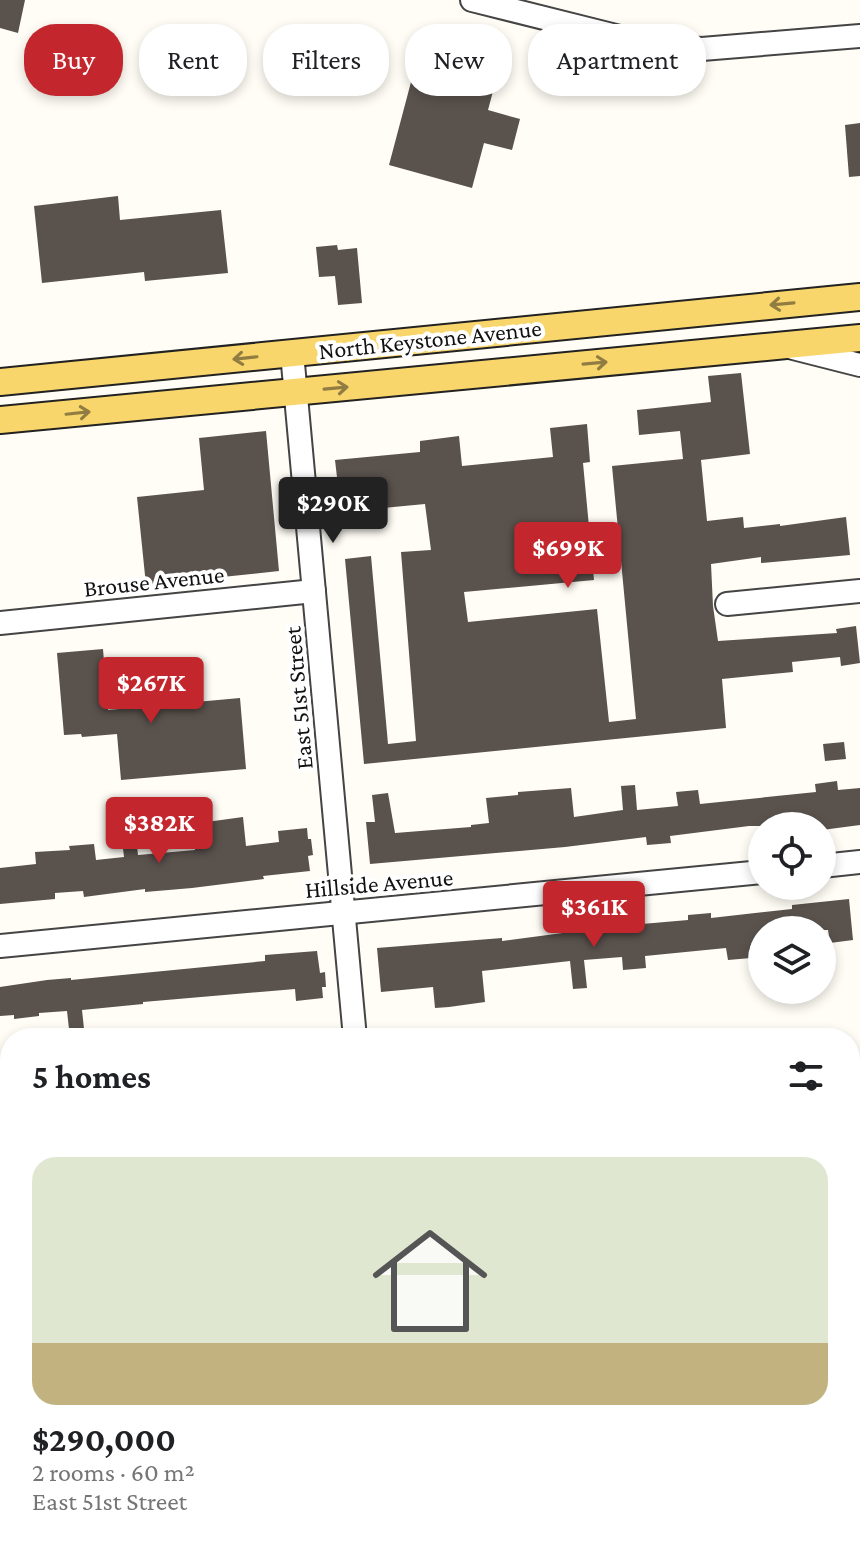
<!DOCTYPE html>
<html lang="en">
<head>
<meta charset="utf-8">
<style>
  :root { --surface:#fff; --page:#f6f6f6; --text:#202124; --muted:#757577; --accent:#c4262e }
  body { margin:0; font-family:"Crimson Pro",serif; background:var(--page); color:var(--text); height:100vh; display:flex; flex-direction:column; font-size:30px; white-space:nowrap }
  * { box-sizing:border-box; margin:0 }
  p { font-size:26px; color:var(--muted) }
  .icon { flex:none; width:44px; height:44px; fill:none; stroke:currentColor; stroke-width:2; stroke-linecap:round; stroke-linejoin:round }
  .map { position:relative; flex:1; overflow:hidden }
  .side { position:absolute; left:0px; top:1028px; width:860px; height:536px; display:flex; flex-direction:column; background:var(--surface); border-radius:32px 32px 0 0; box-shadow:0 4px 12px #0003 }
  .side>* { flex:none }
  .guide { position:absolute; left:24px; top:24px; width:812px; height:72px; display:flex; gap:16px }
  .fabs { position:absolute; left:748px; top:812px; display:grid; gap:16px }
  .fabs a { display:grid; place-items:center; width:88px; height:88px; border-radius:50%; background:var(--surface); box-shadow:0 4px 12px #0003; font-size:40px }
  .price { position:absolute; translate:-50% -68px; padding:0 18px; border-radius:8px; background:var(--accent); color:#fff; font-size:26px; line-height:52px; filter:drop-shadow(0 2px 4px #0008) }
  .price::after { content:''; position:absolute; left:50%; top:48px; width:24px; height:18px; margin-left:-12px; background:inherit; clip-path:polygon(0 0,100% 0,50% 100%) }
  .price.current { background:#222; color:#fff }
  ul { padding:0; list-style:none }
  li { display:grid; align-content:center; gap:16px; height:424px; padding:0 32px }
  li span { display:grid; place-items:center; height:248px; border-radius:24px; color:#555 }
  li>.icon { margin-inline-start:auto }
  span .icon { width:144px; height:144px; fill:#fffc; stroke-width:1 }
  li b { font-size:34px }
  h2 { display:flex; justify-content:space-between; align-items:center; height:96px; padding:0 32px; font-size:34px }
  .chip { padding:0 28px; border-radius:32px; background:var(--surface); box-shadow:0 4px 12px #0003; font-size:28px; line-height:72px }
  .chip.current { background:var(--accent); color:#fff }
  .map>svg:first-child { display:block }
</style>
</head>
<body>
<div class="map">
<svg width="860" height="1564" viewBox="0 0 860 1564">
  <rect width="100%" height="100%" fill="#fffdf5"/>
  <g fill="#5a524d">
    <polygon points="0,0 25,0 18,33 0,28"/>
    <polygon points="424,33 503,54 488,110 520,119 512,150 484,143 472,188 389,165"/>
    <polygon points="860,123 860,176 849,177 845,125"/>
    <polygon points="118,196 120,220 221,210 228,273 145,281 144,272 42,283 34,206"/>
    <polygon points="337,245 338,250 357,248 362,303 338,305 335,276 319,277 316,247"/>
    <polygon points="741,373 750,454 701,460 707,521 743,517 744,528 780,524 780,526 846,517 850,555 761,563 761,557 711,564 713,606 718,641 837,633 836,629 856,626 860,663 841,666 840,657 792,662 793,672 722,679 726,728 364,764 345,559 371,556 388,744 416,741 401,552 431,550 425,504 341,512 335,460 420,452 420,441 459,436 462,466 553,457 550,428 587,424 590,462 583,463 594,580 464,592 468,622 597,609 609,722 636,719 612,466 683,459 680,431 639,435 637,410 711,402 708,376"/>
    <polygon points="266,431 279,571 146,585 137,497 204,490 199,438"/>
    <polygon points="103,649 108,710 240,698 246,769 121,780 117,734 82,737 81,734 64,735 57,653"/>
    <polygon points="844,742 846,759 825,761 823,744"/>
    <polygon points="837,781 838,790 860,788 860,825 822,830 822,826 749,826 670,836 671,843 647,845 646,837 565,847 370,864 366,822 375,822 372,795 388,793 395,833 471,827 471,825 489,823 486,798 518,795 518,792 571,788 574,817 623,810 621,786 635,785 637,810 678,806 676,792 698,790 700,804 816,792 815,784"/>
    <polygon points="243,817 246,846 279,842 278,831 307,828 308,839 311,839 313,855 308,856 310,871 263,876 264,879 192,888 145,892 145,889 84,897 83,891 55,893 55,899 0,904 0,868 36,864 35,852 70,850 69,846 94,844 96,860 124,857 121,831 135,829 138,855 195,850 192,824"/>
    <polygon points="849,899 853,940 830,943 828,930 762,930 762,945 750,946 751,958 728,960 726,948 645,956 646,968 623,970 622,957 584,960 587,988 573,989 570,961 482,971 485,1002 449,1007 435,1008 433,987 381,992 377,948 502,938 502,941 593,929 593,922 607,921 607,927 642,924 688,920 688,915 711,913 711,918 792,909 792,905"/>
    <polygon points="317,951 320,973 325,972 326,987 322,987 323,998 296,1001 295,989 143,1002 143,1004 82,1010 85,1038 70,1038 67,1011 39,1013 39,1016 14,1019 14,1015 0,1016 0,987 47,980 71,978 71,980 265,961 265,955"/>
  </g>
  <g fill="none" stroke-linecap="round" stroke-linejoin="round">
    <defs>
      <g id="minor">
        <polyline points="472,0 656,46 702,49 860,36"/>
        <polyline points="793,348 860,365"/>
        <polyline points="292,353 355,1038"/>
        <polyline points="727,604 860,591"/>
        <polyline points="0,623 314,591"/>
        <polyline points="822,866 860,862"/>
        <polyline points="0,946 762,872"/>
        <polyline points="850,1134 860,1133"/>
        <polyline points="0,1218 10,1217"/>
        <polyline points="850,1405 860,1404"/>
        <polyline points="0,1489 10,1488"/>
        <polyline points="403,1554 404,1564"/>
      </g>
      <g id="major">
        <polyline points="0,382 860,297"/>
        <polyline points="0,420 860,338"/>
      </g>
    </defs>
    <use href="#minor" stroke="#444" stroke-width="26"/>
    <use href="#major" stroke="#222" stroke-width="30"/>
    <use href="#minor" stroke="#fff" stroke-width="22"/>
    <use href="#major" stroke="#f9d66b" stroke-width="26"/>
  </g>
  <defs><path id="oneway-shaft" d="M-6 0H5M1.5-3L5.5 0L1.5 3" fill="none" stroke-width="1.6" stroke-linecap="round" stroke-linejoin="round" transform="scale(2)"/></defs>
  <g stroke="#917d42">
    <use href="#oneway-shaft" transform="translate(782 304) rotate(175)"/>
    <use href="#oneway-shaft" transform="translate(245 358) rotate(174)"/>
    <use href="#oneway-shaft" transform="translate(595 363) rotate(-5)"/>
    <use href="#oneway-shaft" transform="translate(336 388) rotate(-5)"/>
    <use href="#oneway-shaft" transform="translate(78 413) rotate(-6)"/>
  </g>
  <g text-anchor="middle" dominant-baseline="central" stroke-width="8" stroke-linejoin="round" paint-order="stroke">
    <g font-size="24" fill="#111" stroke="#fff">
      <text transform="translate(430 339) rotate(-6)">North Keystone Avenue</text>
      <text transform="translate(154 581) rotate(-6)">Brouse Avenue</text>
      <text transform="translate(298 698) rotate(-95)">East 51st Street</text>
      <text transform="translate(379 883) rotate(-5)">Hillside Avenue</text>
    </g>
  </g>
</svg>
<div class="fabs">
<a><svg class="icon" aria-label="locate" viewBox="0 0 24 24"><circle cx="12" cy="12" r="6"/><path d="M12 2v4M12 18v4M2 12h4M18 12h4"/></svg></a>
<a><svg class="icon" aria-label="layers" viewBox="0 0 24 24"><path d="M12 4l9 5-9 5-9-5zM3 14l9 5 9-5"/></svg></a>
</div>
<b class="price current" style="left:333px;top:545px">$290K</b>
<b class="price" style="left:568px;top:590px">$699K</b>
<b class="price" style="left:151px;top:725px">$267K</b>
<b class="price" style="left:159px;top:865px">$382K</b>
<b class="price" style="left:594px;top:949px">$361K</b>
<div class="guide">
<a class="chip current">Buy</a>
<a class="chip">Rent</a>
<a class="chip">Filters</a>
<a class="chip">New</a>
<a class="chip">Apartment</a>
</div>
<section class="side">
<h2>5 homes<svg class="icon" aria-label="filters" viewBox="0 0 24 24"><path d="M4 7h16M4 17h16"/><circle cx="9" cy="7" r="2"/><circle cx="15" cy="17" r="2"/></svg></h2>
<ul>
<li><span style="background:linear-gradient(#dfe7d0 75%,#c2b280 0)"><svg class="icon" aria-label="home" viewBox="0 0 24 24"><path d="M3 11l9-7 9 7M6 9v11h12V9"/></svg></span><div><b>$290,000</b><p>2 rooms · 60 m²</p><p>East 51st Street</p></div></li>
</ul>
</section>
</div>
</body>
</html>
